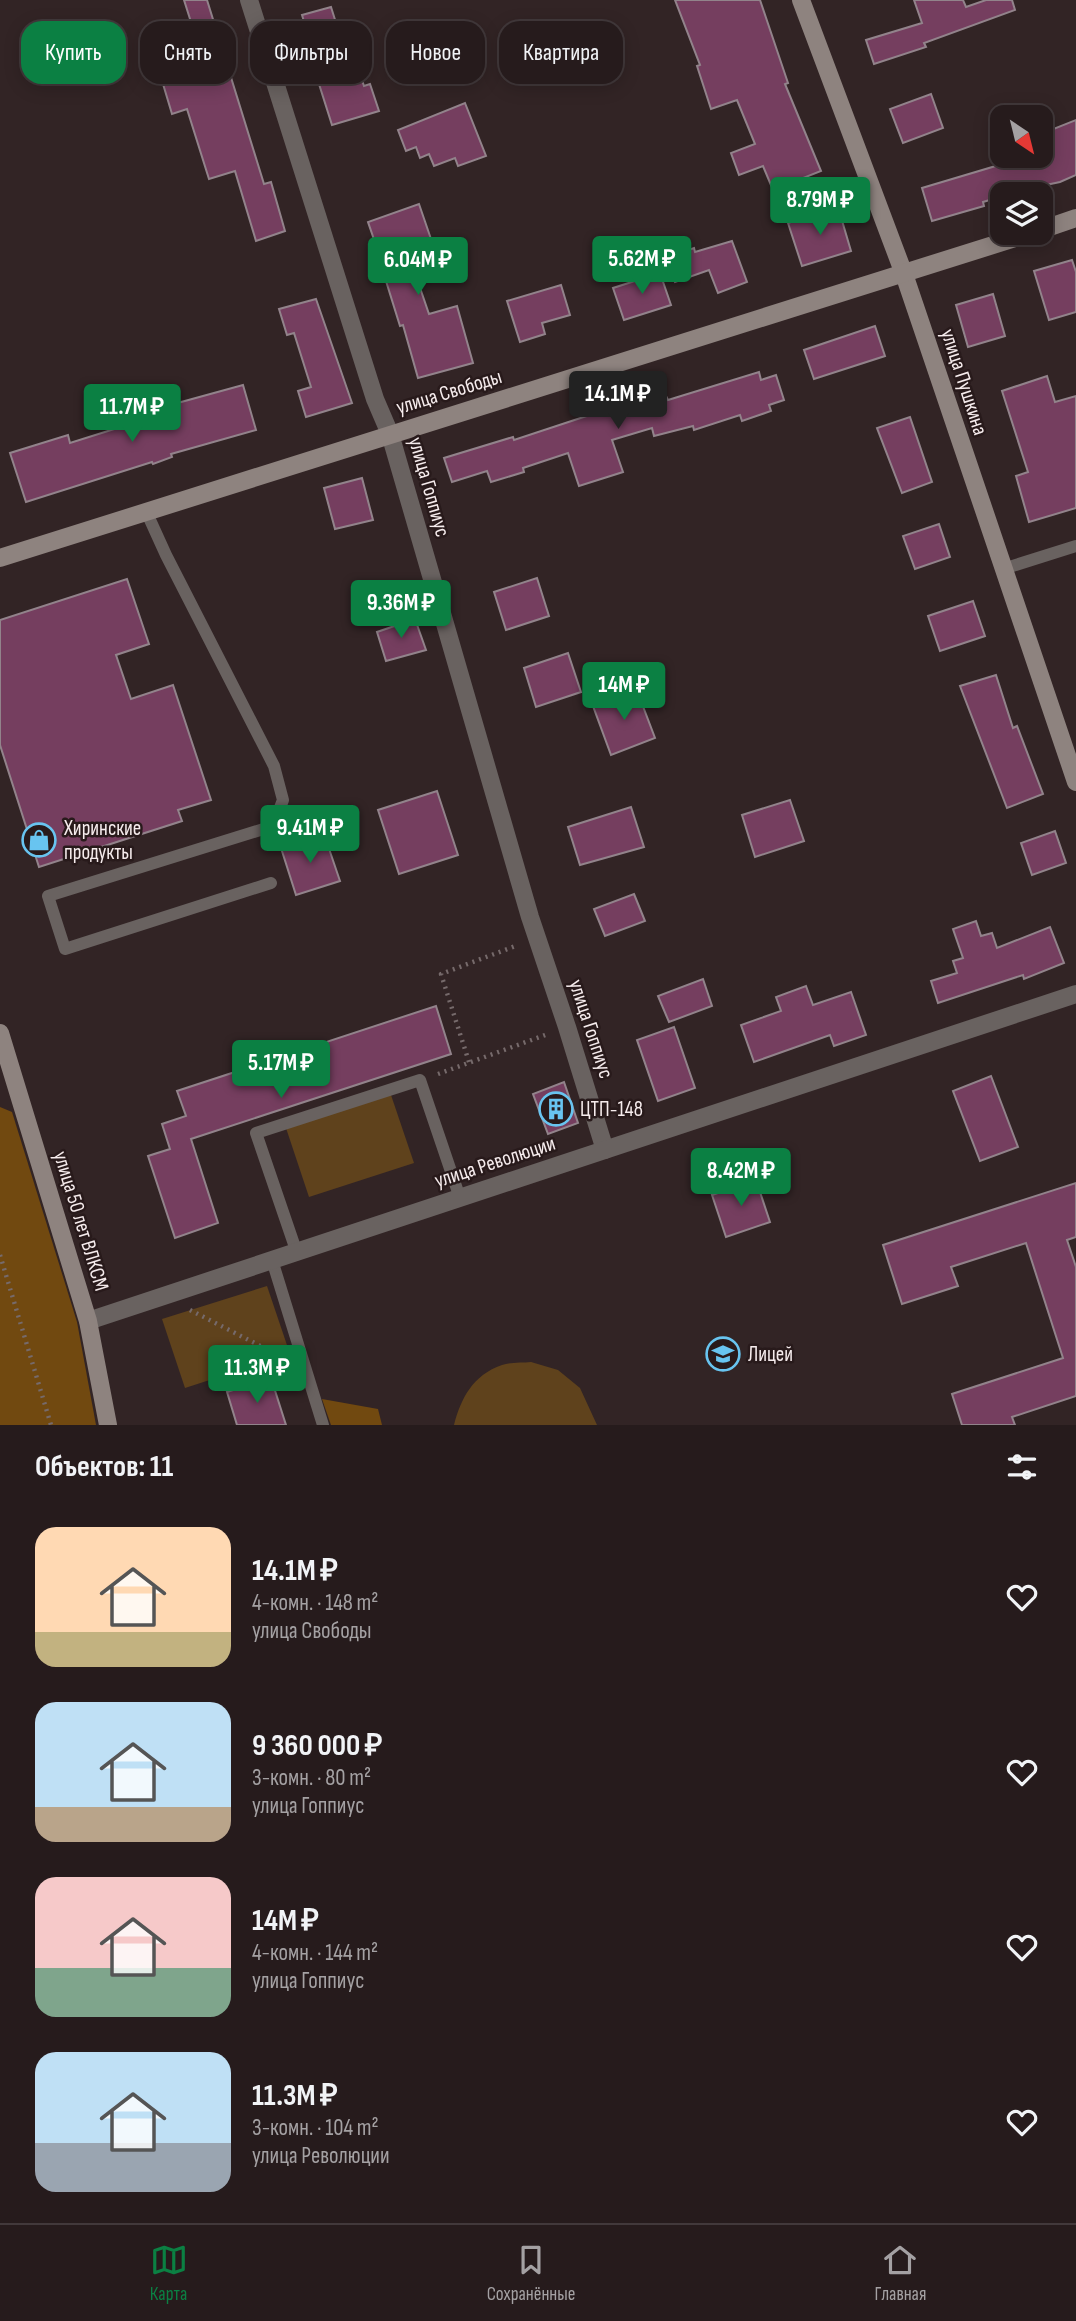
<!DOCTYPE html>
<html lang="ru">
<head>
<meta charset="utf-8">
<style>
  :root { --surface:#261b1c; --page:#322829; --text:#f1f3f6; --muted:#a4a1a3; --line:#42393b; --accent:#0b8043 }
  body { margin:0; font-family:"Sofia Sans Condensed",sans-serif; background:var(--page); color:var(--text); height:100vh; display:flex; flex-direction:column; font-size:26px; white-space:nowrap }
  * { box-sizing:border-box; margin:0 }
  p { font-size:23px; color:var(--muted) }
  .icon { flex:none; width:38px; height:38px; fill:none; stroke:currentColor; stroke-width:2; stroke-linecap:round; stroke-linejoin:round }
  .map { position:relative; height:1425px; overflow:hidden }
  .sheet { display:flex; flex-direction:column; background:var(--surface); flex:1 }
  .sheet>* { flex:none }
  .hud { position:absolute; left:21px; top:21px; width:700px; height:63px; display:flex; gap:14px }
  .needle { width:46px; rotate:145deg }
  .fabs { position:absolute; left:990px; top:105px; display:grid; gap:14px }
  .fabs a { display:grid; place-items:center; width:63px; height:63px; border-radius:14px; background:var(--surface); box-shadow:0 4px 18px #0003,0 0 0 2px var(--line); font-size:35px }
  .price { position:absolute; translate:-50% -60px; padding:0 16px; border-radius:7px; background:var(--accent); color:#fff; font-size:23px; line-height:46px; filter:drop-shadow(0 2px 4px #0008) }
  .price::after { content:''; position:absolute; left:50%; top:42px; width:21px; height:16px; margin-left:-10px; background:inherit; clip-path:polygon(0 0,100% 0,50% 100%) }
  .price.current { background:#222; color:#fff }
  ul { padding:0; list-style:none }
  li { display:flex; align-items:center; gap:21px; height:175px; padding:0 35px }
  li span { display:grid; place-items:center; flex:none; width:196px; height:140px; border-radius:21px; color:#555 }
  li>.icon { margin-inline-start:auto }
  span .icon { width:84px; height:84px; fill:#fffc; stroke-width:1 }
  li b { font-size:30px }
  h2 { display:flex; justify-content:space-between; align-items:center; height:84px; padding:0 35px; font-size:30px }
  .tag { padding:0 24px; border-radius:21px; background:var(--surface); box-shadow:0 4px 18px #0003,0 0 0 2px var(--line); font-size:24px; line-height:63px }
  .tag.current { background:var(--accent); color:#fff }
  .tab-bar { display:flex; justify-content:space-around; align-items:center; height:98px; border-top:2px solid var(--line); background:var(--surface); font-size:19px; color:var(--muted) }
  .tab-bar a { display:grid; justify-items:center; gap:4px }
  .tab-bar .current { color:var(--accent) }
  .map>svg:first-child { display:block }
</style>
</head>
<body>
<div class="map">
<svg width="1076" height="1425" viewBox="0 0 1076 1425">
  <rect width="100%" height="100%" fill="#322425"/>
  <g fill="#5f421c">
    <polygon points="391,1095 414,1163 309,1197 286,1128"/>
    <polygon points="267,1286 290,1354 185,1388 162,1319"/>
    <path d="M531,1362L558,1370L580,1388L597,1425H454C461,1398 473,1375 502,1365C511,1362 522,1363 531,1362Z"/>
  </g>
  <g fill="#714910">
    <polygon points="0,1107 12,1112 77,1322 96,1425 0,1425"/>
    <polygon points="322,1399 378,1409 382,1425 331,1425"/>
  </g>
  <g fill="#753e5f" stroke="#92838b" stroke-width="2">
    <polygon points="184,0 207,0 264,184 271,182 285,231 256,241 235,171 209,179 187,109 172,114 160,74 203,60"/>
    <polygon points="675,0 760,0 788,83 785,84 821,171 773,190 763,166 739,175 731,153 755,144 737,100 711,109 697,66 700,65"/>
    <polygon points="914,0 963,0 966,7 986,0 1012,0 1015,10 924,43 926,47 874,64 866,40 922,23"/>
    <polygon points="331,7 337,26 343,24 364,86 370,84 379,111 332,125 312,62 316,61 302,15"/>
    <polygon points="931,94 943,128 903,143 890,109"/>
    <polygon points="465,103 486,156 458,166 455,158 434,166 429,154 420,158 416,147 406,151 398,130"/>
    <polygon points="1076,120 1076,175 1060,182 1003,194 1003,196 983,202 984,206 932,221 922,188 1009,162 1007,156 1041,156 1041,134"/>
    <polygon points="419,204 431,239 406,247 429,314 457,306 473,363 418,378 403,325 400,326 386,281 388,280 368,222"/>
    <polygon points="838,207 851,251 802,266 788,223"/>
    <polygon points="732,241 747,282 718,293 709,270 675,282 666,258 694,248 695,252"/>
    <polygon points="1072,260 1076,272 1076,312 1049,320 1034,271"/>
    <polygon points="660,273 671,305 624,320 613,288"/>
    <polygon points="561,285 570,315 542,323 545,334 520,342 507,301"/>
    <polygon points="993,294 1005,336 968,347 956,305"/>
    <polygon points="316,299 352,403 306,417 298,391 311,387 294,333 287,335 279,309"/>
    <polygon points="875,326 885,356 814,379 804,350"/>
    <polygon points="759,372 761,380 776,375 784,400 769,405 771,411 742,421 740,415 694,430 693,426 654,436 652,428 612,440 623,472 579,486 568,453 523,468 524,472 491,482 487,471 452,482 444,458 513,437 514,440 611,408 611,410 666,396 668,400"/>
    <polygon points="1047,376 1055,402 1076,396 1076,508 1029,522 1016,476 1028,472 1002,391"/>
    <polygon points="243,385 256,430 171,454 172,457 153,464 152,462 26,502 10,453 68,435 70,443 165,413 163,407"/>
    <polygon points="910,417 932,482 902,493 877,428"/>
    <polygon points="362,478 373,520 335,529 324,488"/>
    <polygon points="939,524 950,557 915,569 903,536"/>
    <polygon points="537,578 549,616 506,630 494,592"/>
    <polygon points="127,579 149,644 116,655 131,699 173,685 211,800 178,810 182,821 39,867 0,745 0,620"/>
    <polygon points="973,601 985,636 940,651 928,616"/>
    <polygon points="415,619 426,650 386,661 377,632"/>
    <polygon points="568,653 581,692 536,707 524,668"/>
    <polygon points="996,675 1013,728 1017,726 1043,794 1007,808 960,686"/>
    <polygon points="636,688 655,738 611,755 593,706"/>
    <polygon points="437,791 458,855 399,874 378,810"/>
    <polygon points="790,800 804,841 755,857 742,815"/>
    <polygon points="631,807 644,847 580,865 568,827"/>
    <polygon points="1055,831 1066,863 1032,875 1021,843"/>
    <polygon points="324,834 340,881 296,895 281,848"/>
    <polygon points="634,894 645,921 605,936 594,909"/>
    <polygon points="976,921 981,936 992,933 997,948 1050,927 1064,963 1024,979 1023,975 938,1003 931,981 957,973 953,961 963,958 953,929"/>
    <polygon points="703,979 712,1006 669,1022 658,996"/>
    <polygon points="806,986 813,1005 851,992 866,1035 834,1046 830,1035 754,1062 741,1025 781,1011 776,997"/>
    <polygon points="436,1006 451,1054 191,1139 218,1223 175,1238 148,1156 170,1149 162,1124 186,1116 177,1091"/>
    <polygon points="674,1027 695,1088 658,1101 637,1040"/>
    <polygon points="991,1076 1018,1147 980,1161 953,1091"/>
    <polygon points="564,1082 578,1123 548,1134 533,1094"/>
    <polygon points="756,1180 770,1222 726,1237 712,1195"/>
    <polygon points="1076,1183 1076,1237 1067,1240 1076,1267 1076,1396 1012,1417 1015,1425 962,1425 952,1394 1063,1358 1026,1243 951,1267 958,1286 902,1304 883,1245"/>
    <polygon points="271,1378 286,1425 237,1425 227,1392"/>
  </g>
  <g fill="none" stroke-linecap="round" stroke-linejoin="round">
    <g stroke="#766a6b" stroke-width="4.5" stroke-dasharray="2 5" stroke-linecap="butt">
      <polyline points="469,1062 441,974 518,945"/>
      <polyline points="438,1074 548,1034"/>
      <polyline points="0,1255 51,1425"/>
      <polyline points="190,1310 282,1357"/>
    </g>
    <g stroke="#696260" stroke-width="12">
      <polyline points="146,511 166,555 274,766 283,800 273,826 48,896 65,949 271,883"/>
      <polyline points="1003,569 1076,546"/>
      <polyline points="297,1253 256,1133 420,1080 460,1198"/>
      <polyline points="272,1260 323,1425"/>
    </g>
    <g stroke="#696260" stroke-width="18">
      <polyline points="249,0 375,399 390,434 530,917 567,1027 605,1150"/>
      <polyline points="88,1321 1076,994"/>
    </g>
    <g stroke="#8e837f" stroke-width="18">
      <polyline points="801,0 904,274 1076,782"/>
      <polyline points="1041,230 1076,218"/>
      <path d="M0,558C344,449 689,344 1031,233"/>
      <polyline points="0,1033 88,1321 108,1425"/>
    </g>
  </g>
  <defs>
    <symbol id="shop-ring" viewBox="-11 -11 22 22"><circle r="9.5" fill="#281a1b" stroke="#68c4f0" stroke-width="1.5"/><path d="M-5-2.5h2.3a2.7 3.5 0 0 1 5.4 0H5L5.5 6h-11ZM-1.5-2.5h3a1.5 2.3 0 0 0-3 0Z" fill="#68c4f0"/></symbol>
    <symbol id="building-ring" viewBox="-11 -11 22 22"><circle r="9.5" fill="#281a1b" stroke="#68c4f0" stroke-width="1.5"/><path d="M-4-6H4V6H1V3H-1V6H-4ZM-2.5-4.3h1.7v1.8h-1.7ZM.8-4.3h1.7v1.8H.8ZM-2.5-1h1.7V.8h-1.7ZM.8-1h1.7V.8H.8Z" fill="#68c4f0"/></symbol>
    <symbol id="school-ring" viewBox="-11 -11 22 22"><circle r="9.5" fill="#281a1b" stroke="#68c4f0" stroke-width="1.5"/><path d="M0-5L7-2L0 1L-7-2ZM-4 1L0 2.5L4 1V4Q0 6-4 4Z" fill="#68c4f0"/></symbol>
  </defs>
  <g fill-rule="evenodd">
    <use href="#shop-ring" x="20" y="821" width="38" height="38"/>
    <use href="#building-ring" x="537" y="1090" width="38" height="38"/>
    <use href="#school-ring" x="704" y="1335" width="38" height="38"/>
  </g>
  <g text-anchor="middle" dominant-baseline="central" stroke-width="5" stroke-linejoin="round" paint-order="stroke">
    <g font-size="21" fill="#f6eced" stroke="#281a1b">
      <text transform="translate(964 382) rotate(72)">улица Пушкина</text>
      <text transform="translate(449 392) rotate(-17)">улица Свободы</text>
      <text transform="translate(429 487) rotate(74)">улица Гоппиус</text>
      <text transform="translate(591 1029) rotate(72)">улица Гоппиус</text>
      <text transform="translate(495 1162) rotate(-18)">улица Революции</text>
      <text transform="translate(81 1221) rotate(73)">улица 50 лет ВЛКСМ</text>
    </g>
    <g font-size="21" fill="#f6eced" stroke="#281a1b" text-anchor="start">
      <text x="64" y="828">Хиринские<tspan x="64" dy="24">продукты</tspan></text>
      <text x="580" y="1109">ЦТП-148</text>
      <text x="748" y="1354">Лицей</text>
    </g>
  </g>
</svg>
<div class="fabs">
<a><svg class="needle" viewBox="-14 -14 28 28"><path d="M0-13l5 13h-10z" fill="#e53935"/><path d="M0 13l5-13h-10z" fill="#a4a1a3"/></svg></a>
<a><svg class="icon" aria-label="layers" viewBox="0 0 24 24"><path d="M12 4l9 5-9 5-9-5zM3 14l9 5 9-5"/></svg></a>
</div>
<b class="price" style="left:820px;top:237px">8.79M ₽</b>
<b class="price" style="left:642px;top:296px">5.62M ₽</b>
<b class="price" style="left:418px;top:297px">6.04M ₽</b>
<b class="price current" style="left:618px;top:431px">14.1M ₽</b>
<b class="price" style="left:132px;top:444px">11.7M ₽</b>
<b class="price" style="left:401px;top:640px">9.36M ₽</b>
<b class="price" style="left:624px;top:722px">14M ₽</b>
<b class="price" style="left:310px;top:865px">9.41M ₽</b>
<b class="price" style="left:281px;top:1100px">5.17M ₽</b>
<b class="price" style="left:741px;top:1208px">8.42M ₽</b>
<b class="price" style="left:257px;top:1405px">11.3M ₽</b>
<div class="hud">
<a class="tag current">Купить</a>
<a class="tag">Снять</a>
<a class="tag">Фильтры</a>
<a class="tag">Новое</a>
<a class="tag">Квартира</a>
</div>
</div>
<section class="sheet">
<h2>Объектов: 11<svg class="icon" aria-label="filters" viewBox="0 0 24 24"><path d="M4 7h16M4 17h16"/><circle cx="9" cy="7" r="2"/><circle cx="15" cy="17" r="2"/></svg></h2>
<ul>
<li><span style="background:linear-gradient(#ffd9b3 75%,#c2b280 0)"><svg class="icon" aria-label="home" viewBox="0 0 24 24"><path d="M3 11l9-7 9 7M6 9v11h12V9"/></svg></span><div><b>14.1M ₽</b><p>4-комн. · 148 m²</p><p>улица Свободы</p></div><svg class="icon" aria-label="heart" viewBox="0 0 24 24"><path d="M12 20l-8-8c-3-5 5-10 8-4 3-6 11-1 8 4z"/></svg></li>
<li><span style="background:linear-gradient(#bfe0f5 75%,#b9a48a 0)"><svg class="icon" aria-label="home" viewBox="0 0 24 24"><path d="M3 11l9-7 9 7M6 9v11h12V9"/></svg></span><div><b>9 360 000 ₽</b><p>3-комн. · 80 m²</p><p>улица Гоппиус</p></div><svg class="icon" aria-label="heart" viewBox="0 0 24 24"><path d="M12 20l-8-8c-3-5 5-10 8-4 3-6 11-1 8 4z"/></svg></li>
<li><span style="background:linear-gradient(#f6c9c9 65%,#7fa58c 0)"><svg class="icon" aria-label="home" viewBox="0 0 24 24"><path d="M3 11l9-7 9 7M6 9v11h12V9"/></svg></span><div><b>14M ₽</b><p>4-комн. · 144 m²</p><p>улица Гоппиус</p></div><svg class="icon" aria-label="heart" viewBox="0 0 24 24"><path d="M12 20l-8-8c-3-5 5-10 8-4 3-6 11-1 8 4z"/></svg></li>
<li><span style="background:linear-gradient(#bfe0f5 65%,#9aa5b1 0)"><svg class="icon" aria-label="home" viewBox="0 0 24 24"><path d="M3 11l9-7 9 7M6 9v11h12V9"/></svg></span><div><b>11.3M ₽</b><p>3-комн. · 104 m²</p><p>улица Революции</p></div><svg class="icon" aria-label="heart" viewBox="0 0 24 24"><path d="M12 20l-8-8c-3-5 5-10 8-4 3-6 11-1 8 4z"/></svg></li>
</ul>
</section>
<nav class="tab-bar">
<a class="current"><svg class="icon" aria-label="map" viewBox="0 0 24 24"><path d="M3 6l6-2 6 2 6-2v14l-6 2-6-2-6 2zM9 4v14M15 6v14"/></svg>Карта</a>
<a><svg class="icon" aria-label="saved" viewBox="0 0 24 24"><path d="M7 4h10v16l-5-4-5 4z"/></svg>Сохранённые</a>
<a><svg class="icon" aria-label="home" viewBox="0 0 24 24"><path d="M3 11l9-7 9 7M6 9v11h12V9"/></svg>Главная</a>
</nav>
</body>
</html>
